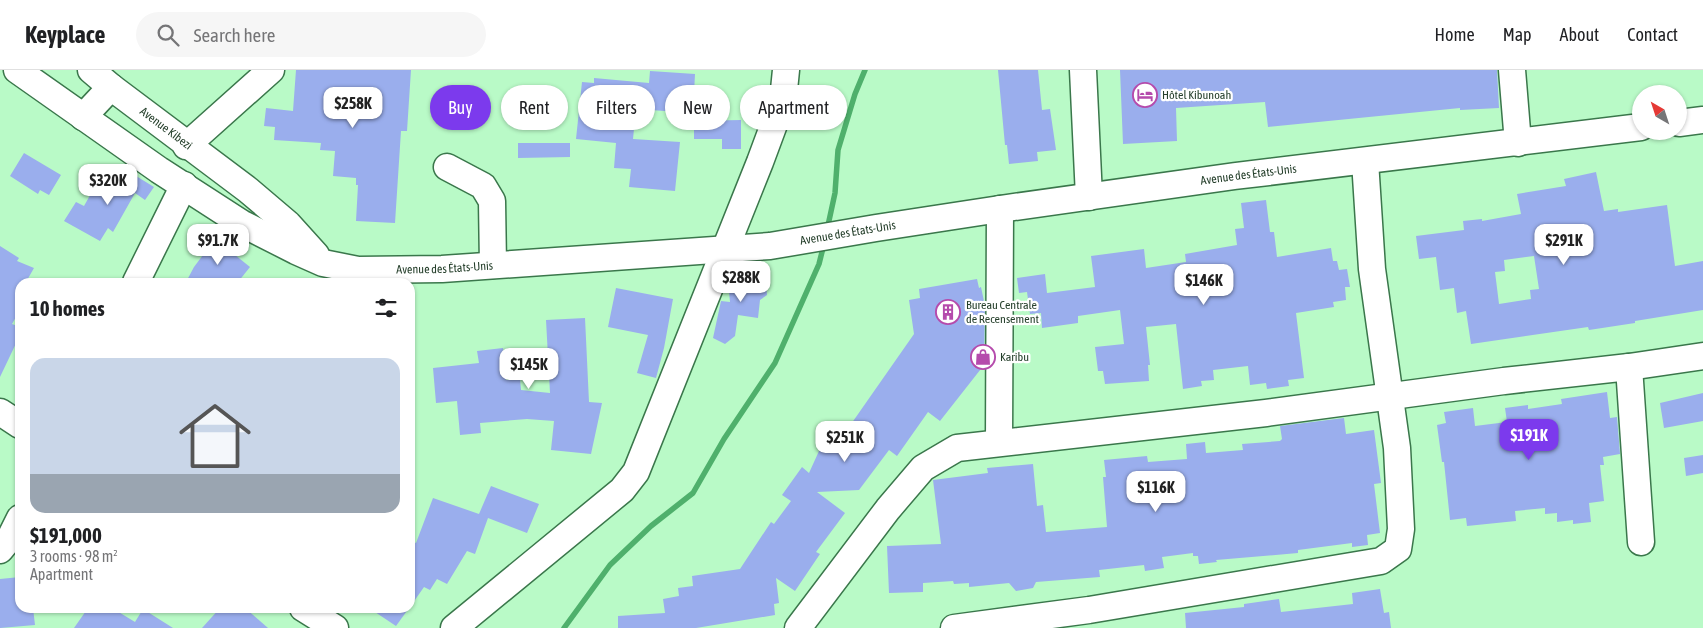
<!DOCTYPE html>
<html lang="en">
<head>
<meta charset="utf-8">
<style>
  :root { --surface:#fff; --page:#f6f6f6; --text:#202124; --muted:#757577; --line:#e0e0e0; --accent:#7c3aed }
  body { margin:0; font-family:"Asap Condensed",sans-serif; background:var(--page); color:var(--text); height:100vh; display:flex; flex-direction:column; font-size:19px; white-space:nowrap }
  * { box-sizing:border-box; margin:0 }
  p { font-size:16px; color:var(--muted) }
  .icon { flex:none; width:28px; height:28px; fill:none; stroke:currentColor; stroke-width:2; stroke-linecap:round; stroke-linejoin:round }
  .map { position:relative; flex:1; overflow:hidden }
  .details { position:absolute; left:15px; top:208px; width:400px; height:335px; display:flex; flex-direction:column; background:var(--surface); border-radius:15px; box-shadow:0 1px 4px #0004 }
  .details>* { flex:none }
  .guide { position:absolute; left:430px; top:15px; width:475px; height:45px; display:flex; gap:10px }
  .needle { width:32px; rotate:321deg }
  .tools { position:absolute; left:1632px; top:15px; display:grid; gap:10px }
  .tools a { display:grid; place-items:center; width:55px; height:55px; border-radius:50%; background:var(--surface); box-shadow:0 1px 4px #0004; font-size:25px }
  .price { position:absolute; translate:-50% -42px; padding:0 11px; border-radius:10px; background:#fff; color:#222; font-size:16px; line-height:32px; filter:drop-shadow(0 1px 2px #0008) }
  .price::after { content:''; position:absolute; left:50%; top:30px; width:15px; height:11px; margin-left:-8px; background:inherit; clip-path:polygon(0 0,100% 0,50% 100%) }
  .price.active { background:var(--accent); color:#fff }
  ul { padding:0; list-style:none }
  li { display:grid; align-content:center; gap:10px; height:265px; padding:0 15px }
  li+li { border-top:1px solid var(--line) }
  li span { display:grid; place-items:center; height:155px; border-radius:15px; color:#555 }
  li>.icon { margin-inline-start:auto }
  span .icon { width:90px; height:90px; fill:#fffc; stroke-width:1 }
  li b { font-size:21px }
  h2 { display:flex; justify-content:space-between; align-items:center; height:60px; padding:0 15px; font-size:21px }
  .tag { padding:0 18px; border-radius:22px; background:var(--surface); box-shadow:0 1px 4px #0004; font-size:18px; line-height:45px }
  .tag.active { background:var(--accent); color:#fff }
  header { display:flex; align-items:center; gap:30px; box-sizing:border-box; height:70px; padding:0 25px; background:var(--surface); border-bottom:1px solid var(--line) }
  header strong { font-size:24px }
  nav { display:flex; gap:28px; margin-inline-start:auto; font-size:18px }
  .search { width:350px; height:45px; background:var(--page); display:flex; align-items:center; gap:12px; box-sizing:border-box; padding:0 18px; border-radius:28px; color:var(--muted); font-size:19px }
  .map>svg:first-child { display:block }
</style>
</head>
<body>
<header>
<strong>Keyplace</strong>
<div class="search"><svg class="icon" aria-label="search" viewBox="0 0 24 24"><circle cx="10" cy="10" r="6"/><path d="M15 15l6 6"/></svg>Search here</div>
<nav><a>Home</a><a>Map</a><a>About</a><a>Contact</a></nav>
</header>
<div class="map">
<svg width="1703" height="558" viewBox="0 0 1703 558">
  <rect width="100%" height="100%" fill="#b9fac7"/>
  <g fill="none" stroke-linecap="round" stroke-linejoin="round">
    <g stroke="#4fb06c" stroke-width="5.5">
      <polyline points="827,160 835,123 838,80 855,24 865,0"/>
      <polyline points="564,558 610,495 651,456 693,423 724,369 775,293 819,194 824,174"/>
    </g>
  </g>
  <g fill="#9aaeed" fill-rule="evenodd">
    <polygon points="296,0 411,0 407,61 401,61 395,153 356,151 358,115 356,115 356,108 333,106 335,81 320,80 321,73 274,70 275,57 264,56 266,38 293,41"/>
    <polygon points="998,0 1038,0 1042,40 1050,39 1056,80 1037,82 1038,91 1009,94 1007,75 1005,75"/>
    <polygon points="1120,0 1497,0 1499,38 1460,40 1460,38 1268,57 1265,32 1176,38 1177,71 1123,74"/>
    <polygon points="650,1 695,4 693,43 636,39 633,69 680,72 675,121 629,117 631,99 614,98 616,73 576,69 582,12 594,13 594,8 649,13"/>
    <polygon points="741,50 741,79 722,79 722,69 694,69 694,51"/>
    <polygon points="518,73 570,73 570,87 518,88"/>
    <polygon points="24,83 61,105 49,125 40,120 38,124 10,106"/>
    <polygon points="123,98 154,117 145,130 135,123 113,162 108,158 100,171 64,151 76,132 84,136 93,120 104,127"/>
    <path d="M1596,102L1604,141L1618,139V142L1667,135L1675,196L1703,191V240L1635,251V253L1589,260L1588,257L1471,274L1466,241L1457,243L1454,218L1440,220L1436,187L1419,189L1416,166L1464,160L1463,151L1482,149V151L1521,144L1517,124L1566,116L1564,109ZM1534,186L1539,219L1530,220L1531,229L1499,234L1495,202L1505,201L1504,190Z"/>
    <polygon points="1266,130 1270,162 1274,162 1277,187 1331,178 1333,191 1337,191 1339,200 1347,199 1350,217 1345,217 1346,230 1333,232 1334,237 1296,243 1304,308 1288,310 1289,316 1267,319 1266,313 1250,315 1248,296 1213,300 1214,310 1201,311 1202,316 1183,319 1176,254 1146,257 1150,295 1148,295 1149,311 1105,314 1103,301 1098,301 1095,277 1124,274 1120,240 1078,246 1078,253 1042,258 1041,243 1030,244 1027,222 1019,223 1017,208 1045,204 1047,223 1095,217 1091,186 1144,179 1146,198 1186,192 1185,184 1237,175 1235,159 1244,158 1241,133"/>
    <polygon points="215,169 250,197 238,212 186,212 194,197"/>
    <polygon points="0,176 19,188 17,191 34,198 26,212 20,212 20,240 12,254 20,257 20,265 0,307"/>
    <polygon points="764,195 767,225 760,230 758,248 738,245 735,266 725,274 713,268 721,231 730,232 728,212 748,210 747,197"/>
    <polygon points="977,209 979,218 981,217 985,236 984,295 940,351 928,342 897,386 889,380 859,420 817,422 845,443 816,482 820,484 795,521 776,508 779,533 774,534 775,545 696,558 618,558 618,546 665,543 663,529 679,526 678,518 693,516 692,506 740,499 771,452 774,454 791,431 782,425 802,397 809,403 819,381 837,379 833,366 836,360 849,357 914,264 909,230 920,228 919,219"/>
    <polygon points="616,218 673,229 664,278 656,308 637,303 648,265 608,257"/>
    <polygon points="585,248 589,332 602,333 591,384 551,380 554,351 527,349 480,353 481,363 460,365 457,331 436,333 433,298 479,293 477,281 503,278 506,310 520,309 521,320 550,323 546,250"/>
    <polygon points="1607,322 1610,348 1617,347 1620,384 1603,387 1604,395 1600,395 1604,431 1589,433 1591,452 1573,454 1573,450 1557,452 1557,443 1545,444 1545,438 1515,441 1516,451 1467,456 1466,448 1450,450 1444,392 1442,392 1437,355 1446,353 1444,342 1473,338 1475,356 1507,352 1505,338 1528,335 1528,339 1562,334 1561,329"/>
    <polygon points="1703,323 1703,351 1664,358 1660,333"/>
    <polygon points="1344,348 1346,364 1374,360 1381,413 1374,414 1380,463 1367,465 1368,475 1352,477 1352,473 1298,480 1298,483 1216,490 1217,492 1199,494 1198,486 1193,486 1193,483 1162,487 1164,498 1145,501 1144,495 1099,500 1100,507 1036,512 1033,518 1016,521 1009,513 969,517 969,513 954,514 953,511 923,513 923,522 889,523 887,476 941,474 933,410 988,403 987,398 1033,394 1037,436 1043,435 1046,462 1107,457 1103,407 1106,407 1104,390 1147,386 1148,392 1187,389 1186,374 1205,372 1206,383 1243,380 1242,374 1280,371 1282,369 1280,356"/>
    <polygon points="1703,385 1703,403 1686,406 1684,388"/>
    <polygon points="491,416 539,434 527,463 488,448 475,484 467,481 447,514 437,509 430,520 424,517 410,537 410,470 416,473 433,428 479,444"/>
    <polygon points="20,507 20,538 33,538 35,555 0,558 0,509"/>
    <polygon points="1380,519 1384,543 1389,542 1391,558 1186,558 1185,543 1244,537 1244,534 1279,529 1281,542 1353,534 1352,523"/>
    <polygon points="88,538 112,538 135,552 143,539 173,558 74,558"/>
    <polygon points="220,538 245,538 268,558 202,558"/>
    <polygon points="369,538 409,538 396,556"/>
  </g>
  <g fill="none" stroke-linecap="round" stroke-linejoin="round">
    <defs>
      <g id="minor">
        <path id="s1" d="M17,0L159,100L241,153L296,181L323,193L358,200L442,199L770,176L876,158L1000,139L1235,106L1641,57"/>
        <polyline points="91,0 111,17"/>
        <polyline points="1083,0 1089,127"/>
        <polyline points="1512,0 1518,73"/>
        <path id="s2" d="M83,47L111,17L248,120L288,154L316,185"/>
        <polyline points="1679,53 1703,50"/>
        <polyline points="186,76 271,0"/>
        <polyline points="447,97 483,116 492,131 493,195"/>
        <polyline points="136,212 184,115"/>
        <polyline points="1629,297 1641,472"/>
        <polyline points="0,342 20,355"/>
        <polyline points="999,372 1000,139"/>
        <polyline points="0,480 10,468 20,448"/>
        <polyline points="303,538 335,558"/>
        <polyline points="454,558 622,420 636,402 760,92 783,30 786,0"/>
        <polyline points="798,558 888,439 923,398 957,378 1266,343 1504,311 1629,297 1703,286"/>
        <polyline points="954,558 1089,540 1381,491 1398,479 1401,459 1397,378 1372,199 1365,91"/>
      </g>
    </defs>
    <use href="#minor" stroke="#3a774b" stroke-width="29"/>
    <use href="#minor" stroke="#fff" stroke-width="26"/>
  </g>
  <defs>
    <symbol id="hotel-ring" viewBox="-11 -11 22 22"><circle r="9.5" fill="#fff" stroke="#b54bac" stroke-width="1.5"/><path d="M-6-4.5h1.5V1H6V5H4.5V3h-9V5H-6ZM-4 0a1.8 1.8 0 1 1 3.6 0ZM.5 0V-2.5h3Q6-2.5 6 0Z" fill="#b54bac"/></symbol>
    <symbol id="building-ring" viewBox="-11 -11 22 22"><circle r="9.5" fill="#fff" stroke="#b54bac" stroke-width="1.5"/><path d="M-4-6H4V6H1V3H-1V6H-4ZM-2.5-4.3h1.7v1.8h-1.7ZM.8-4.3h1.7v1.8H.8ZM-2.5-1h1.7V.8h-1.7ZM.8-1h1.7V.8H.8Z" fill="#b54bac"/></symbol>
    <symbol id="shop-ring" viewBox="-11 -11 22 22"><circle r="9.5" fill="#fff" stroke="#b54bac" stroke-width="1.5"/><path d="M-5-2.5h2.3a2.7 3.5 0 0 1 5.4 0H5L5.5 6h-11ZM-1.5-2.5h3a1.5 2.3 0 0 0-3 0Z" fill="#b54bac"/></symbol>
  </defs>
  <g fill-rule="evenodd">
    <use href="#hotel-ring" x="1131" y="11" width="28" height="28"/>
    <use href="#building-ring" x="934" y="228" width="28" height="28"/>
    <use href="#shop-ring" x="969" y="273" width="28" height="28"/>
  </g>
  <g text-anchor="middle" dominant-baseline="central" stroke-width="4.5" stroke-linejoin="round" paint-order="stroke">
    <g font-size="12" fill="#253f2b" stroke="#fff" text-anchor="start">
      <text x="1162" y="25">Hôtel Kibunoah</text>
      <text x="966" y="235">Bureau Centrale<tspan x="966" dy="14">de Recensement</tspan></text>
      <text x="1000" y="287">Karibu</text>
    </g>
    <g font-size="12" fill="#253f2b" stroke="#fff">
      <text stroke="none"><textPath href="#s2" startOffset="110">Avenue Kibezi</textPath></text>
      <text stroke="none"><textPath href="#s1" startOffset="1295">Avenue des États-Unis</textPath></text>
      <text stroke="none"><textPath href="#s1" startOffset="890">Avenue des États-Unis</textPath></text>
      <text stroke="none"><textPath href="#s1" startOffset="485">Avenue des États-Unis</textPath></text>
    </g>
  </g>
</svg>
<div class="tools">
<a><svg class="needle" viewBox="-14 -14 28 28"><path d="M0-13l5 13h-10z" fill="#e53935"/><path d="M0 13l5-13h-10z" fill="#757577"/></svg></a>
</div>
<b class="price" style="left:353px;top:59px">$258K</b>
<b class="price" style="left:108px;top:136px">$320K</b>
<b class="price" style="left:218px;top:196px">$91.7K</b>
<b class="price" style="left:1564px;top:196px">$291K</b>
<b class="price" style="left:741px;top:233px">$288K</b>
<b class="price" style="left:1204px;top:236px">$146K</b>
<b class="price" style="left:529px;top:320px">$145K</b>
<b class="price active" style="left:1529px;top:391px">$191K</b>
<b class="price" style="left:845px;top:393px">$251K</b>
<b class="price" style="left:1156px;top:443px">$116K</b>
<div class="guide">
<a class="tag active">Buy</a>
<a class="tag">Rent</a>
<a class="tag">Filters</a>
<a class="tag">New</a>
<a class="tag">Apartment</a>
</div>
<section class="details">
<h2>10 homes<svg class="icon" aria-label="filters" viewBox="0 0 24 24"><path d="M4 7h16M4 17h16"/><circle cx="9" cy="7" r="2"/><circle cx="15" cy="17" r="2"/></svg></h2>
<ul>
<li><span style="background:linear-gradient(#c9d6e8 75%,#9aa5b1 0)"><svg class="icon" aria-label="home" viewBox="0 0 24 24"><path d="M3 11l9-7 9 7M6 9v11h12V9"/></svg></span><div><b>$191,000</b><p>3 rooms · 98 m²</p><p>Apartment</p></div></li>
</ul>
</section>
</div>
</body>
</html>
